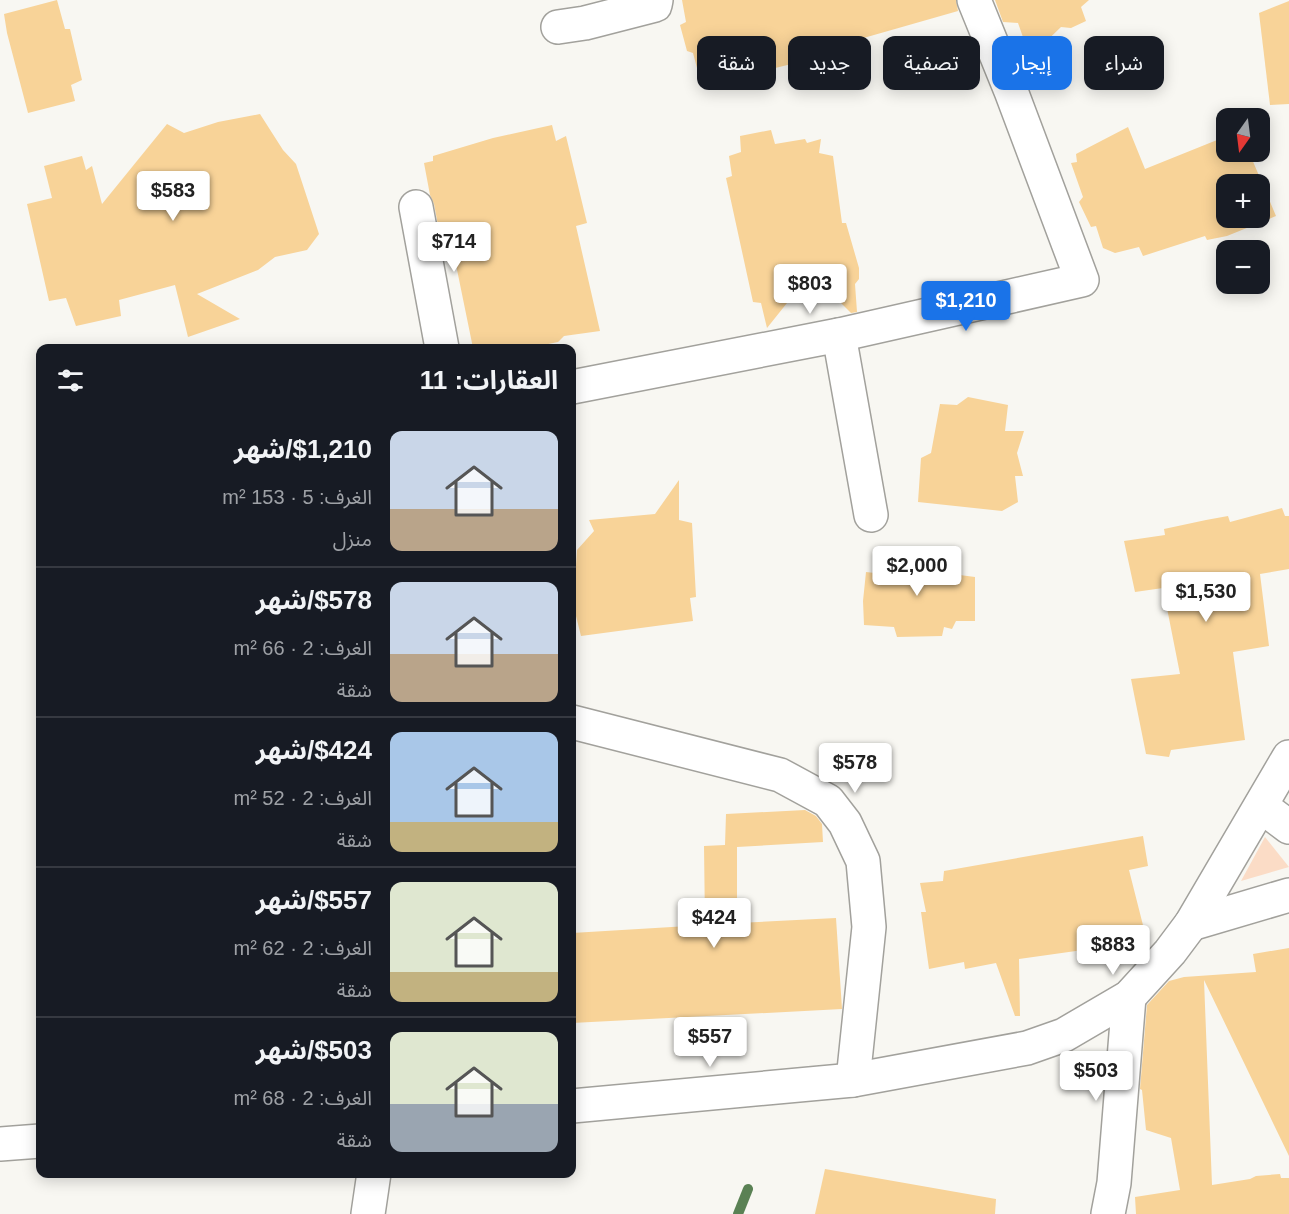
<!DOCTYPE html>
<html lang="ar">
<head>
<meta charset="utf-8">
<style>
  :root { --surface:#171b24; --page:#20242c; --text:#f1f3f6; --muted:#9ea1a6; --line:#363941; --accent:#1a73e8 }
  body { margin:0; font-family:Arial,"Noto Sans Arabic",sans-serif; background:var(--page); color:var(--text); direction:rtl; height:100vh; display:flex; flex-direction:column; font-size:22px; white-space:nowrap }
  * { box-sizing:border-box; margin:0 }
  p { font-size:20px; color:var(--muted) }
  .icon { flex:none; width:33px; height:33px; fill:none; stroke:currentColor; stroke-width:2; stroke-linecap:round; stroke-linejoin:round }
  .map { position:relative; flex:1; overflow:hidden; direction:ltr }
  .panel { position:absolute; left:36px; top:344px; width:540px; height:834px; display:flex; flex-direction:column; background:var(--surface); border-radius:12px; box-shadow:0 3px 15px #0003; direction:rtl }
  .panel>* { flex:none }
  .top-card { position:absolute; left:594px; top:36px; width:570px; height:54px; direction:rtl; display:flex; gap:12px }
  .needle { width:39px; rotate:194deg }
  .tools { position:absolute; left:1216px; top:108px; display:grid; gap:12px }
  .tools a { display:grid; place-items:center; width:54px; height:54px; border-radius:12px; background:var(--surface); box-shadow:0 3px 15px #0003; font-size:30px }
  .price { position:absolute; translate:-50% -51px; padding:0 14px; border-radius:6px; background:#fff; color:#222; font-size:20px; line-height:39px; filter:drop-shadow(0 2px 3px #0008) }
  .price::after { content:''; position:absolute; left:50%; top:36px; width:18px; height:14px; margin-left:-9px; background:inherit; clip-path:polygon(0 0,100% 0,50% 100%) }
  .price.on { background:var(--accent); color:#fff }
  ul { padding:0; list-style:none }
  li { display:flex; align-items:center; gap:18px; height:150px; padding:0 18px }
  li+li { border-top:2px solid var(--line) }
  li span { display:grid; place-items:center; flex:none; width:168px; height:120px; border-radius:12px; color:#555 }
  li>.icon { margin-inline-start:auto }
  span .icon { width:72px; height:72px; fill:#fffc; stroke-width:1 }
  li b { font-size:26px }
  h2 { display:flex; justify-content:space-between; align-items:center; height:72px; padding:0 18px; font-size:26px }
  .pill { padding:0 21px; border-radius:12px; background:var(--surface); box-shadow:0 3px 15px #0003; font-size:21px; line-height:54px }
  .pill.on { background:var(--accent); color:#fff }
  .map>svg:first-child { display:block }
</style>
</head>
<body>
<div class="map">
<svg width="1289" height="1214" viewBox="0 0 1289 1214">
  <rect width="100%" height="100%" fill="#f8f7f2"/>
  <polygon fill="#fbdcc6" points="1265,837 1289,867 1241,881"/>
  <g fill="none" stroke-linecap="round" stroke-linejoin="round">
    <polyline stroke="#5a8154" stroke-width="10" points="738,1214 748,1189"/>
  </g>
  <g fill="#f8d398" fill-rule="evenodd">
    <polygon points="57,0 65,29 70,29 82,80 71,85 75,101 28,113 7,33 4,14"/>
    <polygon points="682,0 956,0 958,11 811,53 812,59 751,74 701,83 693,53 687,51 680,25 686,22"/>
    <polygon points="995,0 1089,0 1081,7 1086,21 1071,28 1061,27 1030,57 1018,23 1003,22"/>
    <polygon points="1289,1 1289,104 1270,105 1259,13"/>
    <polygon points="260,114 283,150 296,164 319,234 307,250 275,257 258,270 197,294 240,319 188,337 175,285 119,300 121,316 76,326 66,298 49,301 27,204 52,198 44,166 82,156 86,170 92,166 102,204 167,124 184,133 218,122"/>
    <polygon points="552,125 556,141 566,136 587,223 576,226 600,331 564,336 558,342 534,347 473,348 454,255 444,257 434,204 430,195 424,163 433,161 433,156 493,138"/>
    <path d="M1128,127L1145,169L1227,136V152H1249L1276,216L1227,236L1207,240L1205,236L1143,256L1139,247L1115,253L1103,248L1096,226L1091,227L1079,202L1083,197L1071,163L1077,162L1076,154ZM1227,184H1260V218H1227Z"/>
    <polygon points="771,130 775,144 805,139 807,143 821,139 819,153 833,156 842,223 846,223 859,268 859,279 855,284 857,312 851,313 827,289 808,298 787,303 767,328 761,303 753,302 726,178 732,176 729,156 741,152 740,136"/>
    <polygon points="968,397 1008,405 1005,431 1024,431 1017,453 1023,476 1015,476 1018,502 1002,511 918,502 921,458 931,453 940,404 957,405"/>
    <polygon points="679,480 679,520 692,523 696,597 690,598 693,621 581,636 575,612 572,611 572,567 576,566 577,550 594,531 589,520 655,514"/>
    <polygon points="1282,508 1285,516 1289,516 1289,569 1260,574 1269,646 1233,652 1245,740 1171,750 1169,757 1146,754 1131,679 1180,674 1163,588 1135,592 1124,541 1165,535 1164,529 1206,520 1228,516 1230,522"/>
    <polygon points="923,555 926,566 951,566 952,574 975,577 975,621 956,621 952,629 944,627 942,636 897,637 894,627 864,625 863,601 866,572 875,573 876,557"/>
    <polygon points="805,810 816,816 822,824 823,842 737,847 737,923 836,918 842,1009 572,1023 572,933 705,925 704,846 725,845 726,814"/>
    <polygon points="1143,836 1148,866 1129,870 1147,941 1019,959 1020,1016 1015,1016 996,963 965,969 964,962 929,969 921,912 926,912 920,883 943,881 944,871"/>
    <polygon points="1289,948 1289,1156 1204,980 1212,1185 1250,1179 1256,1176 1280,1174 1281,1178 1289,1178 1289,1214 1136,1214 1135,1197 1180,1190 1171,1138 1146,1130 1142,1090 1140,1089 1147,1005 1169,981 1184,977 1256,972 1253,954"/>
    <polygon points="825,1169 996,1199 995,1214 815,1214"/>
  </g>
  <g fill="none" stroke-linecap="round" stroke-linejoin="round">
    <defs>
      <g id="minor">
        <polyline points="558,27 585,23 655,5 656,0"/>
        <polyline points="416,207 442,348"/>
        <polyline points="839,335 1082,280 1011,91 974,0"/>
        <polyline points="572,387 839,335 871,515"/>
        <polyline points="572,722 780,775 828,801 845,823 863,861 869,927 853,1080"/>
        <polyline points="1261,806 1289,827"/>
        <polyline points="1191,924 1289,895"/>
        <polyline points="572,1106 853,1080 1027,1048 1064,1035 1129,997 1170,952 1191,924 1289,757"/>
        <polyline points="0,1144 40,1141"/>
        <polyline points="368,1214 374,1173"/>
        <polyline points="1108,1214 1114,1183 1129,997"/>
      </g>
    </defs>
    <use href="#minor" stroke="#a2a19c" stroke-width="36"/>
    <use href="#minor" stroke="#fff" stroke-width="33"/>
  </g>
</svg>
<div class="tools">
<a><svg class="needle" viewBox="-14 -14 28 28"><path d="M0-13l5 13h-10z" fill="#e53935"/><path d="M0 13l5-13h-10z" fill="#9ea1a6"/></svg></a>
<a>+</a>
<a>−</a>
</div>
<b class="price" style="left:173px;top:222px">$583</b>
<b class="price" style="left:454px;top:273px">$714</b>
<b class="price" style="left:810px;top:315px">$803</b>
<b class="price on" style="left:966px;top:332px">$1,210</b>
<b class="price" style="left:917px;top:597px">$2,000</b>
<b class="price" style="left:1206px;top:623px">$1,530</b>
<b class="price" style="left:855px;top:794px">$578</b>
<b class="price" style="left:714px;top:949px">$424</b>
<b class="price" style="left:1113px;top:976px">$883</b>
<b class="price" style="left:710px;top:1068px">$557</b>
<b class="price" style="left:1096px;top:1102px">$503</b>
<div class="top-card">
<a class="pill">شراء</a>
<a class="pill on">إيجار</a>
<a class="pill">تصفية</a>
<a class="pill">جديد</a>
<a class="pill">شقة</a>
</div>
<section class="panel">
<h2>العقارات: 11<svg class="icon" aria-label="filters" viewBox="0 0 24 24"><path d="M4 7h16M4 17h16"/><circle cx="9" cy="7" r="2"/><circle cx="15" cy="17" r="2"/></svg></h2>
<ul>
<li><span style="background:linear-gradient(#c9d6e8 65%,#b9a48a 0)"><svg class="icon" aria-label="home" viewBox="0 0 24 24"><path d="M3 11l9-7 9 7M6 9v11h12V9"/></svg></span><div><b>$1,210/شهر</b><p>الغرف: 5 · 153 m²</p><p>منزل</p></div></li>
<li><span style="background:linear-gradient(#c9d6e8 60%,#b9a48a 0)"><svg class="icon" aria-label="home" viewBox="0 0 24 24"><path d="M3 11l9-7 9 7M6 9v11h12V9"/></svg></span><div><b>$578/شهر</b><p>الغرف: 2 · 66 m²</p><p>شقة</p></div></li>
<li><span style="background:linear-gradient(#a9c7e8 75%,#c2b280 0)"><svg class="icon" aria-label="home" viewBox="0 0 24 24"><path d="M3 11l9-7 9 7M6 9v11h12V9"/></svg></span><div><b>$424/شهر</b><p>الغرف: 2 · 52 m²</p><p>شقة</p></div></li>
<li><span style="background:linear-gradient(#dfe7d0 75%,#c2b280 0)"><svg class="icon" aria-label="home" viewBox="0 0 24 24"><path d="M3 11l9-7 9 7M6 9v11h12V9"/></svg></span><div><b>$557/شهر</b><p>الغرف: 2 · 62 m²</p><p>شقة</p></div></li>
<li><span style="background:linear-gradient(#dfe7d0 60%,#9aa5b1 0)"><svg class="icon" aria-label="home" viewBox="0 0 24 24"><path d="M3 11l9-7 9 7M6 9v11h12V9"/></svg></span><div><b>$503/شهر</b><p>الغرف: 2 · 68 m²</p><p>شقة</p></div></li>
</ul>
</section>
</div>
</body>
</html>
